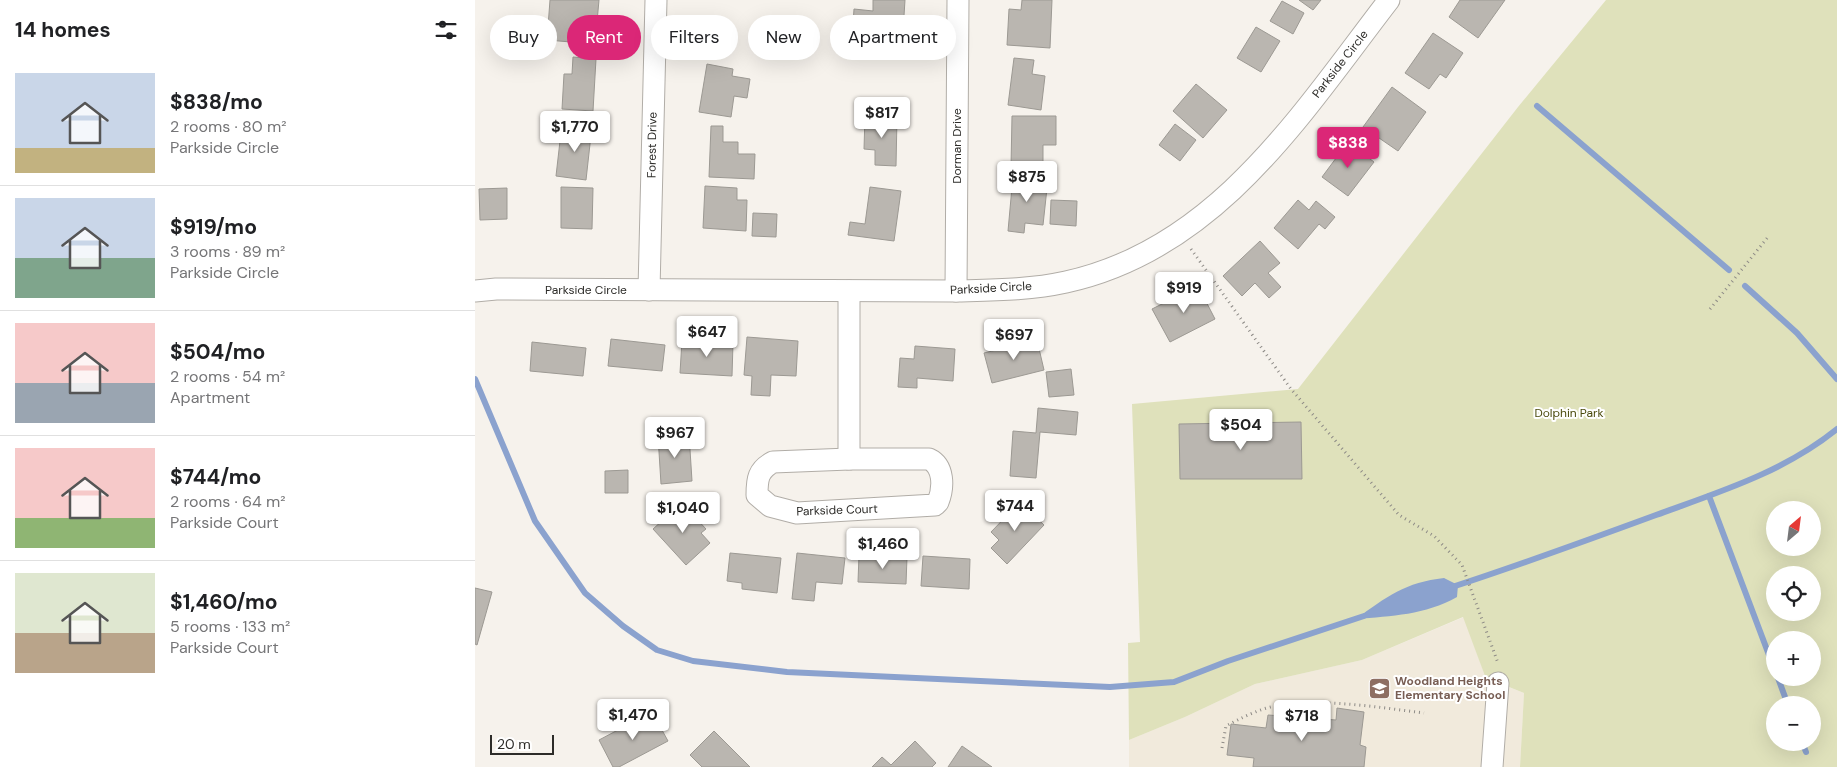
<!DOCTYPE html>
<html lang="en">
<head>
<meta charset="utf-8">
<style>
  :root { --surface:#fff; --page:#f2f2f2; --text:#202124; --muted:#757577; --line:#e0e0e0; --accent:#db2777 }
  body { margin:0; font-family:"DM Sans",sans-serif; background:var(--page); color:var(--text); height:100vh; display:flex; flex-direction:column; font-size:19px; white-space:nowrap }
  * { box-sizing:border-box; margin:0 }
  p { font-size:16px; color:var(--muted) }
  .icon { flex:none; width:28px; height:28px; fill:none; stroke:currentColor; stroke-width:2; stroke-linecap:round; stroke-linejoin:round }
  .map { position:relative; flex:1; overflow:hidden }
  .side { display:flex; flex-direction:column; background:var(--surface); width:475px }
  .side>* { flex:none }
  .hud { position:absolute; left:15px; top:15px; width:475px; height:45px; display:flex; gap:10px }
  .needle { width:32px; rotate:28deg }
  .tools { position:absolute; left:1291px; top:501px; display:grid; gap:10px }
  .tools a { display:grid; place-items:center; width:55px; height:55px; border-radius:50%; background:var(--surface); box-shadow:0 5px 20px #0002; font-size:25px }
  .scale { position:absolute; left:15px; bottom:12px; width:64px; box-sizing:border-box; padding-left:5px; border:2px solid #2d2c29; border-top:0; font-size:14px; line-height:18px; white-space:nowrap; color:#2d2c29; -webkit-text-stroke:4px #fff; paint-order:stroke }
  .price { position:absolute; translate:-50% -42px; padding:0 11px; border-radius:5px; background:#fff; color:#222; font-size:16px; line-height:32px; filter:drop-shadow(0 1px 2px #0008) }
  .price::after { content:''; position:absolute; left:50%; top:30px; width:15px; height:11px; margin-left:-8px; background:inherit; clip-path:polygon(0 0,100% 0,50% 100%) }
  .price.active { background:var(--accent); color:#fff }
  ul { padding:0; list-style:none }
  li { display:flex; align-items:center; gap:15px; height:125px; padding:0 15px }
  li+li { border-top:1px solid var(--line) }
  li span { display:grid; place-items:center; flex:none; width:140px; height:100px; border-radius:0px; color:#555 }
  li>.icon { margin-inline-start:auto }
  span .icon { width:60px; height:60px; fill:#fffc; stroke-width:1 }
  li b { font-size:21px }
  h2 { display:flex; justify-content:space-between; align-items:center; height:60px; padding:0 15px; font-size:21px }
  .pill { padding:0 18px; border-radius:22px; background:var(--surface); box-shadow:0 5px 20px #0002; font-size:18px; line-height:45px }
  .pill.active { background:var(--accent); color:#fff }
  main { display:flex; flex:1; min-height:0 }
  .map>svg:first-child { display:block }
</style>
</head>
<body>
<main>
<section class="side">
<h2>14 homes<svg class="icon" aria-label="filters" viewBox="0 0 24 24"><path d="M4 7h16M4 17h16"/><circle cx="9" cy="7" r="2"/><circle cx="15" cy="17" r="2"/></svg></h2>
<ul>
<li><span style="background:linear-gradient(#c9d6e8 75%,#c2b280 0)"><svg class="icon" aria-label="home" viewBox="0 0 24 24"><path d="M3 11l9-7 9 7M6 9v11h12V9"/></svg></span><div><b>$838/mo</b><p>2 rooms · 80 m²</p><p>Parkside Circle</p></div></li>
<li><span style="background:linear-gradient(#c9d6e8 60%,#7fa58c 0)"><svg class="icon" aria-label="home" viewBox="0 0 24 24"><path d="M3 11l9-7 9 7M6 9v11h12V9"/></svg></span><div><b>$919/mo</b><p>3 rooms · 89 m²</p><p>Parkside Circle</p></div></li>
<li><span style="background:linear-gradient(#f6c9c9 60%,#9aa5b1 0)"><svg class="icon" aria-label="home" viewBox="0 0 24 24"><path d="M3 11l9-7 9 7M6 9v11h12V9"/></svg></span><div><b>$504/mo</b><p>2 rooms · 54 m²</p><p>Apartment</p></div></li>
<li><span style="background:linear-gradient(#f6c9c9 70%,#8fb573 0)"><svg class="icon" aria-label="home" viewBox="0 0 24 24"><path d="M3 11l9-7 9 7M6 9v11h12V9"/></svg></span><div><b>$744/mo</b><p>2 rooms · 64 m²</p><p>Parkside Court</p></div></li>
<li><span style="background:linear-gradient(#dfe7d0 60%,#b9a48a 0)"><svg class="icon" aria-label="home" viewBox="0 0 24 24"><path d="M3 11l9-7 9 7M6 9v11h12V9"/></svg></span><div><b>$1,460/mo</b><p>5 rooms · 133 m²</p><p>Parkside Court</p></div></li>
</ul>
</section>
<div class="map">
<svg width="1362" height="767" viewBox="0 0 1362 767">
  <rect width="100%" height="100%" fill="#f6f2ec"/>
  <polygon fill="#f1eadc" points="989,617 1013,684 1023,683 1049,693 1045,767 654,767 654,740 710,717 780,684 887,660"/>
  <path fill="#dfe1bb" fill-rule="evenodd" d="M1131,0H1362V767H1045L1049,693L1024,683L1013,684L988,617L887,660L780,684L710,717L654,740L653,643L665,642L657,404L823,389L1043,107ZM1300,510H1338V548H1300ZM1300,575H1338V612H1300ZM1300,640H1338V678H1300ZM1300,705H1338V742H1300Z"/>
  <path fill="#8ba2ce" d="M969,578L983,585L982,597C950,615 917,616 881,619C911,597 931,582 969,578Z"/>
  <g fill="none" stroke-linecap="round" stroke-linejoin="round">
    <g stroke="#8ba2ce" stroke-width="6">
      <polyline points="1062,106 1254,270"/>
      <polyline points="1270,286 1322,333 1362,379"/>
      <polyline points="0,379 60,521 110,593 148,626 182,650 218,661 312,672 635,687 699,682 753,661 889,616"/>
      <polyline points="1234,496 1300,671"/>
      <path d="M977,587C1045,565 1113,540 1181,515C1244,492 1309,472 1362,429"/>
      <polyline points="1303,678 1313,705"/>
      <polyline points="1327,742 1331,752"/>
    </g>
  </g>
  <g fill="#bab6b0" stroke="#9c9993">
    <polygon points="75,0 124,0 120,44 72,40"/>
    <polygon points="398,0 430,0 427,47 397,45 398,25 378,24 379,9 398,11"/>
    <polygon points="547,0 577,0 575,48 532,45 534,9 546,10"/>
    <polygon points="824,0 846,0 838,10"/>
    <polygon points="985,0 1030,0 1003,38 974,17"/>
    <polygon points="807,1 829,13 818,34 795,21"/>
    <polygon points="781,27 805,41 786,72 762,58"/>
    <polygon points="958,33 988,53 971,78 965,74 954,89 930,73"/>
    <polygon points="98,57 121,59 118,111 87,109 89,74 97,74"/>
    <polygon points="539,58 559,60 557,74 570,76 566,110 533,105"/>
    <polygon points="232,64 258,69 257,76 275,79 272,98 259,96 256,117 224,112"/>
    <polygon points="721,84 752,110 728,138 698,111"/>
    <polygon points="917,87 951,112 923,151 888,127"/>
    <polygon points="390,116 422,117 421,166 400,165 400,150 389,149"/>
    <polygon points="537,116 581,116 581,145 568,145 568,167 536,167"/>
    <polygon points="92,124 117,126 111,180 81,176 85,141 90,142"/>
    <polygon points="700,124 721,140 705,161 684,145"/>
    <polygon points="236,126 248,126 248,142 263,142 263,154 280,154 279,179 234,177"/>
    <polygon points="873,142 899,162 873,196 847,177"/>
    <polygon points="538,176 573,179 568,225 550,223 549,233 533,231"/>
    <polygon points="230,186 262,188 262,200 272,200 271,231 228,228"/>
    <polygon points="86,187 118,188 117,229 86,228"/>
    <polygon points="395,187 426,191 419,241 373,235 375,222 390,224"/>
    <polygon points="32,188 32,219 5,220 4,189"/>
    <polygon points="576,200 602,201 601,226 575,224"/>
    <polygon points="823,200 834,210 841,201 860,217 850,229 844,224 823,249 799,228"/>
    <polygon points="278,213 302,214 301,237 277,236"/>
    <polygon points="785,241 805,263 793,273 806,287 794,298 780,283 767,296 748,276"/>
    <polygon points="723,286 740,319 695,342 677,309"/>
    <polygon points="272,337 323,341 321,376 296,375 295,396 276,395 277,376 269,375"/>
    <polygon points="136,339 190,345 187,371 133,366"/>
    <polygon points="207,340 258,343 257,376 205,373"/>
    <polygon points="562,340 569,370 517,383 509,353"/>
    <polygon points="57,342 111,348 108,376 55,371"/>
    <polygon points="440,346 480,349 478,381 442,378 442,388 423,387 425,358 439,359"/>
    <polygon points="596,369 599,395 574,397 571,372"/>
    <polygon points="563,408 603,412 601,435 565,432 561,478 535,476 538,431 561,433"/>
    <polygon points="826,422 827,479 705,479 704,424"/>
    <polygon points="214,434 217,481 186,484 183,436"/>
    <polygon points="153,470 153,493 130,493 130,471"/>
    <polygon points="545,502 569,525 532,564 516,548 524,540 516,532"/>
    <polygon points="207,503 231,529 226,533 235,543 211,565 178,529"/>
    <polygon points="255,553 306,558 302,593 267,589 267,583 252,581"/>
    <polygon points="322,553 370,558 367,584 341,582 339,601 317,599"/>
    <polygon points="384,555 432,557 431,584 383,582"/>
    <polygon points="448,556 495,559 494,589 446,586"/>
    <polygon points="0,588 17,592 2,645 0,644"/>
    <polygon points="862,708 889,712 885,745 891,747 889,767 778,767 779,758 752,755 756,724 791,728 793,715 861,720"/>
    <polygon points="177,712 193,741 144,767 138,767 124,740"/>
    <polygon points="239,731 275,767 227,767 215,755"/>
    <polygon points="440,741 461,763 457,767 397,767 407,757 416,765"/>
    <polygon points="487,746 517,767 473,767"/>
  </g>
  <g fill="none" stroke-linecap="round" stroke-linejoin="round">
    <defs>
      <g id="minor">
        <polyline points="174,290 181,0"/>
        <path d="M0,291L21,289L481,291C517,290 555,290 591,282C742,249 826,114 914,0"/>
        <polyline points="374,291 374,459"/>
        <polyline points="481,291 483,0"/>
        <path d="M374,459H454C469,466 469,487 463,502L460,505L322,513L295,506L282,495C282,479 283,470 298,462Z"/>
        <polyline points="1017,767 1023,683"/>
      </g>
    </defs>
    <use href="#minor" stroke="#b1ada7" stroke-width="23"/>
    <g stroke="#8d8a86" stroke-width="3" stroke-dasharray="1 4" stroke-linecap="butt">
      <polyline points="716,249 816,389 924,515 959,536 987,565 1023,663"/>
      <polyline points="1235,309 1293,237"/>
      <path d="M747,748L751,726C766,718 784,709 800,706C849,698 901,707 949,713"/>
    </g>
    <use href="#minor" stroke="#fff" stroke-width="21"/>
  </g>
  <defs>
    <symbol id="school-square" viewBox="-11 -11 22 22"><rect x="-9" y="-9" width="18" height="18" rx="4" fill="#8d6e63" stroke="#fff"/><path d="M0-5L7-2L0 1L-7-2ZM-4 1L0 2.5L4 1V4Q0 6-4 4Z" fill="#fff"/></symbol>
  </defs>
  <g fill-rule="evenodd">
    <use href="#school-square" x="892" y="676" width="25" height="25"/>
  </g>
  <g text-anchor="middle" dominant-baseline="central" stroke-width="4" stroke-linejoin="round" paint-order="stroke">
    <g font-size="12" fill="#2d2c29" stroke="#fff">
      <text transform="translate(865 64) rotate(-52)">Parkside Circle</text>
      <text transform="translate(177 145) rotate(-89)">Forest Drive</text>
      <text transform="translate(482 146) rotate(-90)">Dorman Drive</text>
      <text transform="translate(516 288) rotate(-3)">Parkside Circle</text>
      <text x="111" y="290">Parkside Circle</text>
      <text transform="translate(362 510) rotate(-2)">Parkside Court</text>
    </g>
    <g font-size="12" fill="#4a4a0c" stroke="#fff">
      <text x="1094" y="413">Dolphin Park</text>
    </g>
    <g font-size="12" font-weight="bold" fill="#785e54" stroke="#fff" text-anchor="start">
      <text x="920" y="681">Woodland Heights<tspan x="920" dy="14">Elementary School</tspan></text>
    </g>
  </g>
</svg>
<div class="tools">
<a><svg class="needle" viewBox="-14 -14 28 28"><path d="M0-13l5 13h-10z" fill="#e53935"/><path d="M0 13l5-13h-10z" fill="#757577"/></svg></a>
<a><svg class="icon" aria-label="locate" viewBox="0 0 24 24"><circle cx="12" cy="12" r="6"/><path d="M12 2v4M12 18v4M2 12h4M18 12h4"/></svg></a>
<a>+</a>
<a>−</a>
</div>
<div class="scale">20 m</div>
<b class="price" style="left:407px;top:139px">$817</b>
<b class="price" style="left:100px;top:153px">$1,770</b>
<b class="price active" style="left:873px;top:169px">$838</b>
<b class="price" style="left:552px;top:203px">$875</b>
<b class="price" style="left:709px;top:314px">$919</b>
<b class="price" style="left:232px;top:358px">$647</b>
<b class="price" style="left:539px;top:361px">$697</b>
<b class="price" style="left:766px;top:451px">$504</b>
<b class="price" style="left:200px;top:459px">$967</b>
<b class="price" style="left:540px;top:532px">$744</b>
<b class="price" style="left:208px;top:534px">$1,040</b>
<b class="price" style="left:408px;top:570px">$1,460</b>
<b class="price" style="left:158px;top:741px">$1,470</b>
<b class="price" style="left:827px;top:742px">$718</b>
<div class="hud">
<a class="pill">Buy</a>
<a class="pill active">Rent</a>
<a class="pill">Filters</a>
<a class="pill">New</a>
<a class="pill">Apartment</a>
</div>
</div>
</main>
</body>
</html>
